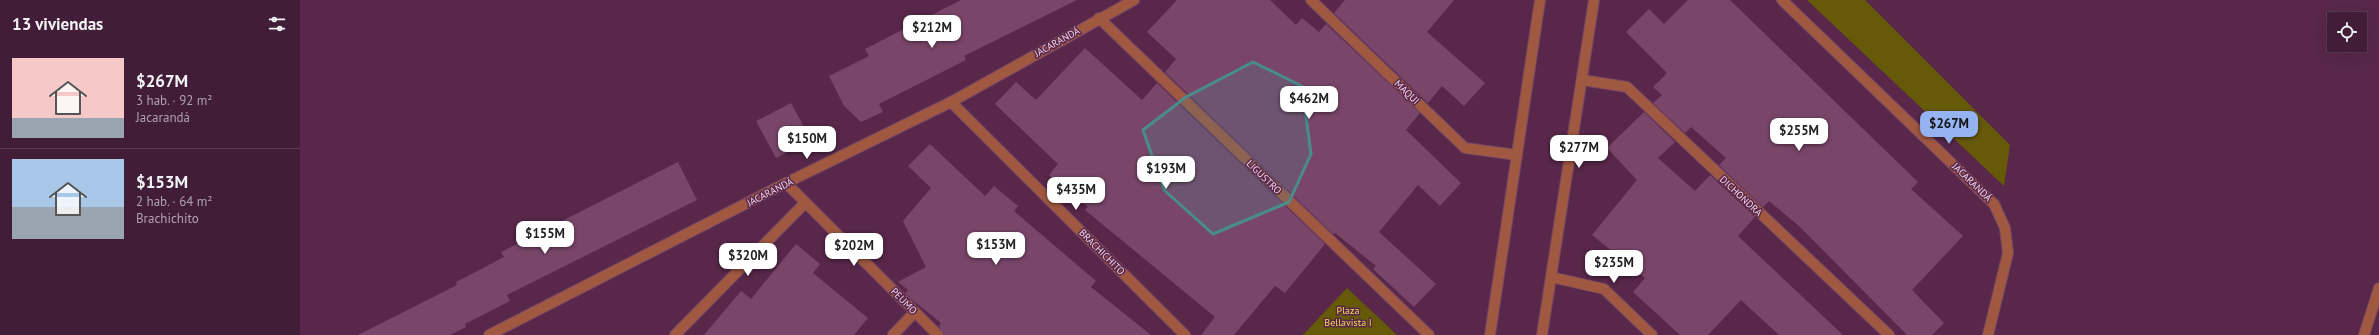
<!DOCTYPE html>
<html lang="es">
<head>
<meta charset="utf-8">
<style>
  :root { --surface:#421d38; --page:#492640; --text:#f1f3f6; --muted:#aea2ae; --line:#5a3b53; --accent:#95b2f1 }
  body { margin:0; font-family:"PT Sans",sans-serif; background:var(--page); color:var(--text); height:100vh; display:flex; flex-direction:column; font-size:15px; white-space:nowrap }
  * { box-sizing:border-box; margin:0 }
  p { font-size:13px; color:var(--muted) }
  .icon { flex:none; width:22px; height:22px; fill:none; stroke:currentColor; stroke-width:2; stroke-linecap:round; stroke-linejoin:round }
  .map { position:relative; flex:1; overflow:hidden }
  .panel { display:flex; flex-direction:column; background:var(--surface); width:300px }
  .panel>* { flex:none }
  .controls { position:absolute; left:2027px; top:12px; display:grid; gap:8px }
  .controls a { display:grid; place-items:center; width:40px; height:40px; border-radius:0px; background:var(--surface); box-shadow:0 4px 16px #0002,0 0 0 1px var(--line); font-size:20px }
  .price { position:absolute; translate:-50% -34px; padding:0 9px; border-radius:8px; background:#fff; color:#222; font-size:13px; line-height:26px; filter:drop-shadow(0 1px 2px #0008) }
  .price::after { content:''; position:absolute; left:50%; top:24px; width:12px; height:9px; margin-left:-6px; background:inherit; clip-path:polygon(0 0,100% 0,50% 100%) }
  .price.on { background:var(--accent); color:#111 }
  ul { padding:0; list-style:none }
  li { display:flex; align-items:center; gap:12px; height:100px; padding:0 12px }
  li+li { border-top:1px solid var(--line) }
  li span { display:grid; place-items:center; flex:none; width:112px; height:80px; border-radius:0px; color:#555 }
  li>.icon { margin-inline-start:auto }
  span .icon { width:48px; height:48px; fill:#fffc; stroke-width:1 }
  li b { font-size:17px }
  h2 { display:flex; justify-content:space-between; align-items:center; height:48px; padding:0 12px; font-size:17px }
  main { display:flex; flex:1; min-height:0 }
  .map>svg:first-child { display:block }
</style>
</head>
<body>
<main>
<section class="panel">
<h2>13 viviendas<svg class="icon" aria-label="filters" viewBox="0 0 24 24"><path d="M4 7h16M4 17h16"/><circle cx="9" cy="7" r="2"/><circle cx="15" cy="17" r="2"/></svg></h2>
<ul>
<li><span style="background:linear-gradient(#f6c9c9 75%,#9aa5b1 0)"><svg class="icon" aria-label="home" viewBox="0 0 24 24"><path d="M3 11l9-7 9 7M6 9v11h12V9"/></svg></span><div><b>$267M</b><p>3 hab. · 92 m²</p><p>Jacarandá</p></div></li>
<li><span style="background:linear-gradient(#a9c7e8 60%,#9aa5b1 0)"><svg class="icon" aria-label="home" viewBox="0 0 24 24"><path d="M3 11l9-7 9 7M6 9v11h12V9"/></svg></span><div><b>$153M</b><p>2 hab. · 64 m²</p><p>Brachichito</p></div></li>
</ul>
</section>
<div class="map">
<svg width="2079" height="335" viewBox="0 0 2079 335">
  <rect width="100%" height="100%" fill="#58274a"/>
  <g fill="#665908">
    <polygon points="1507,0 1565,0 1710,145 1704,186"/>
    <polygon points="1047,288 1097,335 1003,335"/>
  </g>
  <g fill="#79466a">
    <polygon points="661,0 777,0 664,56 666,60 579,104 583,112 561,122 544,106 529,76 569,56 565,49"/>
    <polygon points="877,0 970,0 996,25 1002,18 1019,32 1026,24 1120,113 1106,130 1161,183 1140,206 1118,185 1079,232 1136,284 1114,307 1073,269 1076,266 1035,233 1033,234 865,72 876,59 847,32"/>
    <polygon points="1045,0 1154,0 1127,32 1185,83 1164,106 1142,86 1128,103 1034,13"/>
    <polygon points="1388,0 1430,0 1618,182 1611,189 1663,236 1612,290 1644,323 1632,335 1607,335 1499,226 1469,201 1463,207 1419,165 1426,158 1391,127 1385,133 1353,103 1362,95 1353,87 1367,73 1326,32 1349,9 1364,24"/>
    <polygon points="785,48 842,100 857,83 1025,244 985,293 975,286 934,335 901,335 915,317 785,210 788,207 749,175 758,164 695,104 716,82 736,100"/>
    <polygon points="491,103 511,140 476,158 456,121"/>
    <polygon points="1344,112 1375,142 1358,158 1395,191 1410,175 1455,217 1438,236 1543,335 1479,335 1441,300 1408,335 1380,335 1333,292 1345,278 1292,235 1337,180 1307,148"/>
    <polygon points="630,144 685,196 694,186 718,206 714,211 796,281 791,287 851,335 644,335 639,326 641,323 610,298 605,293 608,290 598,282 626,267 603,221 631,188 608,166"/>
    <polygon points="378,162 397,200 207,295 210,301 165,324 166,327 150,335 58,335 157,285 156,282 204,257 201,252"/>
    <polygon points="496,244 520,264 513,273 568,318 554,335 404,335 441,291 451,299"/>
  </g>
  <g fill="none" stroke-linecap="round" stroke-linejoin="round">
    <defs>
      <g id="street">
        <polyline points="1011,0 1165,148 1217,155"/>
        <polyline points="1482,0 1694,204 1705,228 1708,253 1688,335"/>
        <polyline points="799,18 1129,335"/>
        <polyline points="1282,80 1327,87 1589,335"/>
        <polyline points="651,102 885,335"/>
        <polyline points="486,183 638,335"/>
        <polyline points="1251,277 1304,289 1352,335"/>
        <polyline points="189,335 486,183 651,102 834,0"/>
        <polyline points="375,335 505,203"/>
        <polyline points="593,335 615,312"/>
        <polyline points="1190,335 1240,0"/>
        <polyline points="1242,335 1294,0"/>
        <polyline points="2064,335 2079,288"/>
      </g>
    </defs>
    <use href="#street" stroke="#744666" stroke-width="12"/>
    <use href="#street" stroke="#a05841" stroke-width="10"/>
  </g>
  <path fill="#488d8c" fill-opacity="0.2" stroke="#488d8c" stroke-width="3" stroke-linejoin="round" d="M953,62L1002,86L1011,154L989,202L913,234L864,190L843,130L886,97Z"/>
  <g text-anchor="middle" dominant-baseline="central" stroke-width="3" stroke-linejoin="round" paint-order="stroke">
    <g font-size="10" fill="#f2d3e8" stroke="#58274a">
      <text transform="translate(757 42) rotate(-29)">JACARANDÁ</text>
      <text transform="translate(1107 92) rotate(44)">MAQUI</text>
      <text transform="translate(964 177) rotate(44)">LIGUSTRO</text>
      <text transform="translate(1672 182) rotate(44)">JACARANDÁ</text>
      <text transform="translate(470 192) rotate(-27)">JACARANDÁ</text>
      <text transform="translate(1441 196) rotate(43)">DICHONDRA</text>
      <text transform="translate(802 252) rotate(45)">BRACHICHITO</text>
      <text transform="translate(604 301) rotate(45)">PEUMO</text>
    </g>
    <g font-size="10" fill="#f6dd51" stroke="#58274a">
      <text x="1048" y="310">Plaza<tspan x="1048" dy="12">Bellavista I</tspan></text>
    </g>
  </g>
</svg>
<div class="controls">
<a><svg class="icon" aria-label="locate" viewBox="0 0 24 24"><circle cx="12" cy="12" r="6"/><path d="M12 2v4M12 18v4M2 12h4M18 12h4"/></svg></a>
</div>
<b class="price" style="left:632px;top:49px">$212M</b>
<b class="price" style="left:1009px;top:120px">$462M</b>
<b class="price on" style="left:1649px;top:145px">$267M</b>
<b class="price" style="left:1499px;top:152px">$255M</b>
<b class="price" style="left:507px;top:160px">$150M</b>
<b class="price" style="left:1279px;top:169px">$277M</b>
<b class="price" style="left:866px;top:190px">$193M</b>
<b class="price" style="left:776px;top:211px">$435M</b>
<b class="price" style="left:245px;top:255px">$155M</b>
<b class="price" style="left:696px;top:266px">$153M</b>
<b class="price" style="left:554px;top:267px">$202M</b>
<b class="price" style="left:448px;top:277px">$320M</b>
<b class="price" style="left:1314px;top:284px">$235M</b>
</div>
</main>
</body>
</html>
